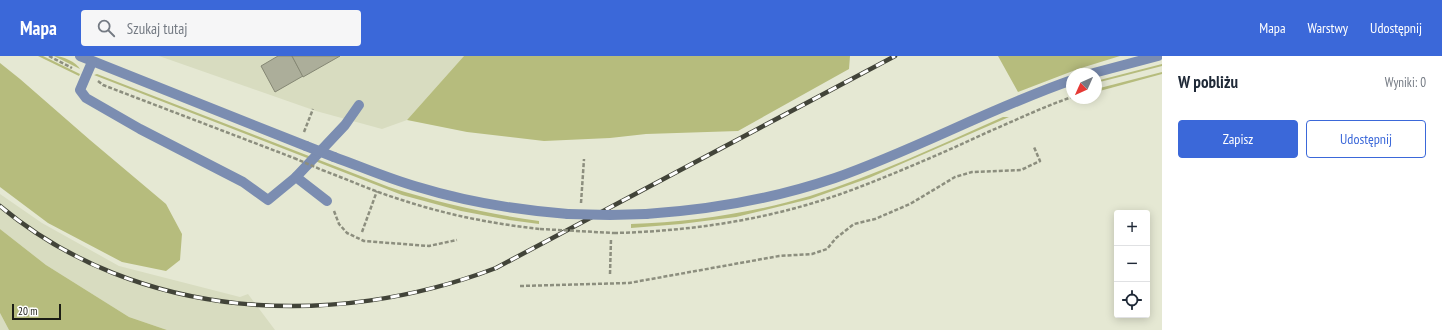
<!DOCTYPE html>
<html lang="pl">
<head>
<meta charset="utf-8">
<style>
  body { margin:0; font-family:"PT Sans Narrow",sans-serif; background:#f6f6f7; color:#1f2937 }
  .controls { position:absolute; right:12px; bottom:12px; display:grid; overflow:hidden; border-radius:4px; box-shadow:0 2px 10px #0003 }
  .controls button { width:36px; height:36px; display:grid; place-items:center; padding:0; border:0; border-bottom:1px solid #e0e1e3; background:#fff; color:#1f2937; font:20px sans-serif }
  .compass { position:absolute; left:1066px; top:12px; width:36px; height:36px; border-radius:50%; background:#fff; box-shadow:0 2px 10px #0003; rotate:225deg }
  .scale { position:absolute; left:12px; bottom:10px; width:49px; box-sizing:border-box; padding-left:4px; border:2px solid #1c1d15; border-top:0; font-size:11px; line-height:14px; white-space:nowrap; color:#1c1d15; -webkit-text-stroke:3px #fff; paint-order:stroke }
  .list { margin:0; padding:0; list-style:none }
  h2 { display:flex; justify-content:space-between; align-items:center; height:52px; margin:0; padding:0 16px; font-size:17px }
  h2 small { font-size:13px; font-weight:400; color:#747a83 }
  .actions { display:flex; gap:8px; padding:12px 16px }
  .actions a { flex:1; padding:9px 0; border:1px solid #3b68d9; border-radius:4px; text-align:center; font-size:14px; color:#3b68d9 }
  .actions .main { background:#3b68d9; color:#fff }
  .icon { flex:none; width:22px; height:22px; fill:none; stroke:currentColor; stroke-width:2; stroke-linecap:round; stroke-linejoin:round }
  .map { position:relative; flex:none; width:1162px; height:274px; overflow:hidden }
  header { display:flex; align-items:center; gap:24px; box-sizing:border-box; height:56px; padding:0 20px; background:#3b68d9; color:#fff }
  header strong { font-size:19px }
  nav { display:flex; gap:22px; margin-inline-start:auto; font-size:14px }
  .search { width:280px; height:36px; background:#f6f6f7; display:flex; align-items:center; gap:10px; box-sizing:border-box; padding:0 14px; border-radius:4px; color:#747a83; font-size:15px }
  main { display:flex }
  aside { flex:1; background:#fff }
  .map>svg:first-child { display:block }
  .built { fill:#d8dcc0 }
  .green { fill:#b6bc7d }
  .building { fill:#acae9a; stroke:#858774 }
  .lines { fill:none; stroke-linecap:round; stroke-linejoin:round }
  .path { stroke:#8c8e7e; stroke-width:2.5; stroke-dasharray:4 2; stroke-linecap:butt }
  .minor { stroke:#7b8db1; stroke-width:10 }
  .rail-casing { stroke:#424439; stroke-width:4.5 }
  .rail { stroke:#fff; stroke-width:3; stroke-dasharray:9; stroke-linecap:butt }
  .path-bridge { stroke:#8c8e7e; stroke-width:2.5; stroke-dasharray:4 2; stroke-linecap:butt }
  .minor-bridge { stroke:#7b8db1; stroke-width:10 }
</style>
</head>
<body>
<header>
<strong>Mapa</strong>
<div class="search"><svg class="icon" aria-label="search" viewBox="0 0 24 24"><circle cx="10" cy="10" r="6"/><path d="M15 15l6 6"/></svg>Szukaj tutaj</div>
<nav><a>Mapa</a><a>Warstwy</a><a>Udostępnij</a></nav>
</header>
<main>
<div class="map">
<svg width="1162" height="274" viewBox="0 0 1162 274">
  <rect width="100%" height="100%" fill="#e5e8d3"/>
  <g class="built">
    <polygon points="159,0 464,0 407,64 382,73 316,55"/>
    <polygon points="0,138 42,167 119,210 240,241 248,238 275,274 167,274 129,261 46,209 0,173"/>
    <polygon points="0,257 9,274 0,274"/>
  </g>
  <g class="green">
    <polygon points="38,0 43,0 80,18 79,20"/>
    <path d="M54,0C63,0 76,6 80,13Z"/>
    <polygon points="464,0 850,0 849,13 738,75 646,78 610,82 544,85 467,76 407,64"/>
    <polygon points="998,0 1120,0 1078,13 1018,36"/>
    <polygon points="0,7 20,23 90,84 166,148 182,178 180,204 166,215 122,206 48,167 0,131"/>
    <polygon points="1162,8 1162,10 1096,27 1096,25"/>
    <polygon points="1162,16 1162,18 1096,36 1096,33"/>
    <path d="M97,18L389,131C439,147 488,158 539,165V168L509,164L461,155L402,139L94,19Z"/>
    <path d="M1003,61H1009L869,122L810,143L736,161L681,168L631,172V168C691,166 752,157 810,140C876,119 940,89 1003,61Z"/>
    <polygon points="0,173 46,209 129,261 167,274 9,274 0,257"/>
  </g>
  <g class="building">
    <polygon points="278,0 292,0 303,20 275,36 261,10"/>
    <polygon points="292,0 340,0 303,21"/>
  </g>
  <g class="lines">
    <g class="path">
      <polyline points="49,0 72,12"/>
      <polyline points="98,25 103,29 294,102"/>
      <polyline points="304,76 313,53"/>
      <path d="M322,114C349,124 375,136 402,144C447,159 494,168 540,173"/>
      <polyline points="581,147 584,103"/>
      <polyline points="334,155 339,168 347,177 364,185 429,190 457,184"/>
      <polyline points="362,176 377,135"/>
      <path d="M614,177C697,175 779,162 857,132C901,115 945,96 988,76C1016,64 1043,51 1072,41"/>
      <polyline points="610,218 611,183"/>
      <polyline points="520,230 629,227 779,200 812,198 827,193 836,182 854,168 875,163 910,148 955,121 972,116 1021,114 1040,105 1034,91"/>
    </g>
    <g class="minor">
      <polyline points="80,0 306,90"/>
      <polyline points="92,6 80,34 86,42 140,73 243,126 268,144 296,121 327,145"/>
      <polyline points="1090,18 1158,0"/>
      <path d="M334,101C362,111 389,123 418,131C467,146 517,154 568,158"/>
      <polyline points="296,121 345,69 359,49"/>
      <path d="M646,158C710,154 773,143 835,122C915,94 991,52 1072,24"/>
    </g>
    <g class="rail-casing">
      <path id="rail" d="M0,150C138,265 333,274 496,212L895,0"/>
    </g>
    <use href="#rail" class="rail"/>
    <g class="path-bridge">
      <polyline points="294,102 322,114"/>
      <polyline points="540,173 614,177"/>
    </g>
    <g class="minor-bridge">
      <polyline points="306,90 334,101"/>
      <polyline points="568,158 610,159 646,158"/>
    </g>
  </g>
</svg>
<div class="controls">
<button>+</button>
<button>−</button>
<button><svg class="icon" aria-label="locate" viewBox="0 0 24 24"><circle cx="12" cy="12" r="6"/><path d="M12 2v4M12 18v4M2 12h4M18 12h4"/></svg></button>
</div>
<svg class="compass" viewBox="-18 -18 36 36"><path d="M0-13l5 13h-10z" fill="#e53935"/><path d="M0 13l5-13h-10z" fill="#747a83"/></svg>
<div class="scale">20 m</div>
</div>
<aside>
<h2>W pobliżu<small>Wyniki: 0</small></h2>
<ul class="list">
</ul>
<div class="actions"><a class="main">Zapisz</a><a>Udostępnij</a></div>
</aside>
</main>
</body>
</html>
